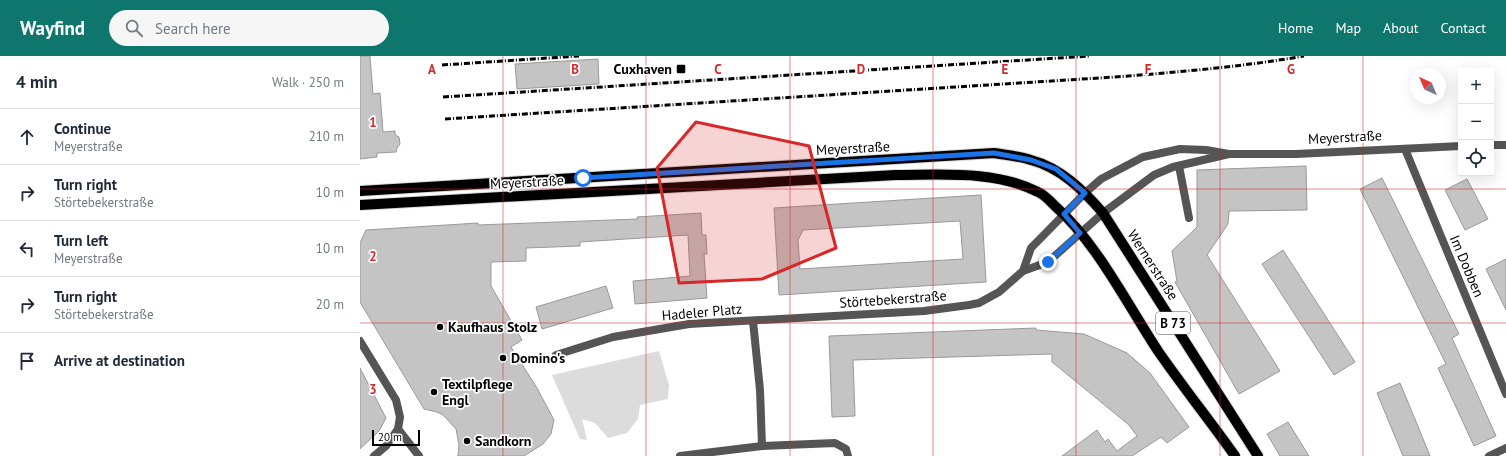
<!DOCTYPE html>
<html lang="en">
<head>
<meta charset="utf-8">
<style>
  body { margin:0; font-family:"PT Sans",sans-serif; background:#f6f6f7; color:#1f2937 }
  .controls { position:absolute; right:12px; top:12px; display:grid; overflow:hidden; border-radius:0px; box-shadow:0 4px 16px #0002 }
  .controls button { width:36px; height:36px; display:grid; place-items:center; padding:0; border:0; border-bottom:1px solid #e0e1e3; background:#fff; color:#1f2937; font:20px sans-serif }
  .compass { position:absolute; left:1050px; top:12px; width:36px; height:36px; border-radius:50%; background:#fff; box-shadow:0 4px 16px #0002; rotate:316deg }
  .scale { position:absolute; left:12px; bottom:10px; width:48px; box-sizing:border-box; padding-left:4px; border:2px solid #000; border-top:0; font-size:11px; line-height:14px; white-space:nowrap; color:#000; -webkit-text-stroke:3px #fff; paint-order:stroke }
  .stop { position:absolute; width:12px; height:12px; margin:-9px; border:3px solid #1a73e8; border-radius:50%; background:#fff }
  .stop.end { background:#1a73e8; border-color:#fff; box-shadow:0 1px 4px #0008 }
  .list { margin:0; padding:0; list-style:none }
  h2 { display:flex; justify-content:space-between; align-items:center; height:52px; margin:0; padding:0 16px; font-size:17px }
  h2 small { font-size:13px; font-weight:400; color:#747a83 }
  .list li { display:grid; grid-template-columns:26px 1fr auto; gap:12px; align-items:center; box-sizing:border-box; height:56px; padding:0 16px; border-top:1px solid #e0e1e3 }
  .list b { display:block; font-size:15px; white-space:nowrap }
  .list p { margin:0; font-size:13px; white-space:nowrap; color:#747a83 }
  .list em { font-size:13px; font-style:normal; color:#747a83 }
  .icon { flex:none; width:22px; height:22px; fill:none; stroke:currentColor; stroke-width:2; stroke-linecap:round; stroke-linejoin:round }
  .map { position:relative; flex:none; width:1146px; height:400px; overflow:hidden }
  header { display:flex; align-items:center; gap:24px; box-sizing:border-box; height:56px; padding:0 20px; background:#0f766e; color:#fff }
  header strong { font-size:19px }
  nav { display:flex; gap:22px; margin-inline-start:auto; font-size:14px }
  .search { width:280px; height:36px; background:#f6f6f7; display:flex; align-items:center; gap:10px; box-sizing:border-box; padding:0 14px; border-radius:22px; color:#747a83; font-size:15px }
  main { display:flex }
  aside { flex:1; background:#fff }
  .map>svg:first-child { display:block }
  .green { fill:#dcdcdc }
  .building { fill:#c4c4c4; stroke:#999; fill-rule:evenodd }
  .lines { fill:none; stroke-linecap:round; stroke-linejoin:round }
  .primary-casing { stroke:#dbdbdb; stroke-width:12 }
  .lane { stroke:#555; stroke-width:8 }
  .street { stroke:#555; stroke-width:8 }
  .primary { stroke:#000; stroke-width:10 }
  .rail { stroke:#000; stroke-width:3; stroke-dasharray:6 2 1 2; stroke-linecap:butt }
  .route { stroke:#1a73e8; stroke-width:5 }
  .marked { fill:#d62828; fill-opacity:0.2; stroke:#d62828; stroke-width:3; stroke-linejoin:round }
  .grid { fill:none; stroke:#d62828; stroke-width:1; stroke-opacity:0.55 }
  .poi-dot { fill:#000; stroke:#fff; stroke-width:1.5 }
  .labels { text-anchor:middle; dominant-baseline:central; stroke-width:3.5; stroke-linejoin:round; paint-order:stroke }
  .shield { fill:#fff; stroke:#4c4c4c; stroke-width:1 }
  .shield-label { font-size:13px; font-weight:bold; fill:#000 }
  .poi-label { font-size:14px; font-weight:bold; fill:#000; stroke:#fff; text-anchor:start }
  .street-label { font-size:14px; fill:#000; stroke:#fff }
  .grid-label { font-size:13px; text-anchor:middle; font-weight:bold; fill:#d62828; stroke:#fff; stroke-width:3.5; stroke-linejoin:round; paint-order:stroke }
</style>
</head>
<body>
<header>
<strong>Wayfind</strong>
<div class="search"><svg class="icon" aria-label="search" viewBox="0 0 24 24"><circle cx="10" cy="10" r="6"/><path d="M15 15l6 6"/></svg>Search here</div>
<nav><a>Home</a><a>Map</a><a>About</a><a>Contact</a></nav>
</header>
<main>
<aside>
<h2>4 min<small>Walk · 250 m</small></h2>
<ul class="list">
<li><svg class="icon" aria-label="ahead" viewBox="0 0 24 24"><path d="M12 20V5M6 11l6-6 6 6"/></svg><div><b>Continue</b><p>Meyerstraße</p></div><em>210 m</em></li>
<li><svg class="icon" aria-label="right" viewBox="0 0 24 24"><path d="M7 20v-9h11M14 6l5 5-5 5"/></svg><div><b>Turn right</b><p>Störtebekerstraße</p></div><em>10 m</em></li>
<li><svg class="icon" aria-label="left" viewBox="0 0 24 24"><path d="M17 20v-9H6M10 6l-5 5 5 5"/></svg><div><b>Turn left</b><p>Meyerstraße</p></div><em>10 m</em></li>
<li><svg class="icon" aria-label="right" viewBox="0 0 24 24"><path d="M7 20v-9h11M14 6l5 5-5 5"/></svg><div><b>Turn right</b><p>Störtebekerstraße</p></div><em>20 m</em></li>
<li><svg class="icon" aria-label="arrive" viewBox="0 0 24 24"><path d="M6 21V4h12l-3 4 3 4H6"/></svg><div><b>Arrive at destination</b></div></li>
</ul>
</aside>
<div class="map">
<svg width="1146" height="400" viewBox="0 0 1146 400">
  <rect width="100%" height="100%" fill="#fff"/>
  <polygon class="green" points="299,295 309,329 308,343 280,349 278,363 267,377 248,382 235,367 222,363 227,384 220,383 192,319"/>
  <g class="building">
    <polygon points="0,0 10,0 13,38 20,37 23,76 35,75 35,79 39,81 40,88 37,92 36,96 17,97 17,101 0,103"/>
    <polygon points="238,3 239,28 157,33 155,8"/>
    <polygon points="946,110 947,154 869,155 868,168 847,199 920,315 879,338 815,226 817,225 812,195 837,171 837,114"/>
    <polygon points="1022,122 1099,278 1092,282 1136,380 1114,390 1078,312 1086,308 1000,133"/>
    <polygon points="1107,123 1128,163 1105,174 1085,134"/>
    <path d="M621,139L626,226L419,239L414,152ZM600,165L603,203L440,213L438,184L443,174Z"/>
    <polygon points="341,157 342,179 346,179 347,198 344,198 347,242 275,248 273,225 330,220 328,179 220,186 220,190 166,192 166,205 131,206 131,230 162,284 151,291 177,332 194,364 191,378 183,388 164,400 98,400 99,389 96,373 83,359 77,356 64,353 0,246 0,187 6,174 118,167 118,169 278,163 277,161"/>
    <polygon points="923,194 995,306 974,319 902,208"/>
    <polygon points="1146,203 1146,254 1126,213"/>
    <polygon points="246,230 253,252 182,273 176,251"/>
    <polygon points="676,272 676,274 724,278 767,297 790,317 829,371 807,387 801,381 772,400 702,400 737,374 745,386 748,383 757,395 777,380 769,369 692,306 692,298 493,304 495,360 472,361 469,280"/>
    <polygon points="0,312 26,362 19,375 0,393"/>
    <polygon points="1040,327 1057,368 1070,400 1043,400 1017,337"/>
    <polygon points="928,366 949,400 920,400 907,378"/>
  </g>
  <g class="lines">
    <g class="primary-casing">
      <g id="primary">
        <path d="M0,135L634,97C646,99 659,100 671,104C701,112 723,134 743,157L898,400"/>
        <path d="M0,149L536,119C582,119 635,114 678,136C685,139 690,145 695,150C737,187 767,248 798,295C823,331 850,365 875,400"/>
      </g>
    </g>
    <polyline class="lane" points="819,110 829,162"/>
    <g class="street">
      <polyline points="1131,89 1146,89"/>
      <polyline points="1045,93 1146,338"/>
      <polyline points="663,215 671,192 725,137 741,123 783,101 820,93 846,94 869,98 936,98 1101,90"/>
      <polyline points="393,265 400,334 402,390"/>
      <polyline points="0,285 36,344 40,361 38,373 59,400"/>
      <polyline points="196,299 253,281 329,268 564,255 609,249 619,247 639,236 663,215 688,206 743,157 794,119 813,111 869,98"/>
      <polyline points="14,400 26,390 38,373"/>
      <polyline points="320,400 402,390 475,387 486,393 488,400"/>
      <polyline points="1129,400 1146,392"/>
    </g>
    <use href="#primary" class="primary"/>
    <g class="rail">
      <polyline points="82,9 219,0"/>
      <polyline points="83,41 730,0"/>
      <path d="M85,63L755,21C818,16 881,11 944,0"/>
    </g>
  </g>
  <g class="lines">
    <polyline class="route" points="223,122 634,97 671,104 696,113 725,137 704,158 720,177 688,206"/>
  </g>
  <path class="marked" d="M336,66L449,90L476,192L402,223L319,227L297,112Z"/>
  <path class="grid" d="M143,0V400M286,0V400M430,0V400M573,0V400M716,0V400M860,0V400M1003,0V400M0,133H1146M0,267H1146"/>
  <g class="poi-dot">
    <rect x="316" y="8" width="10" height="10" rx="2"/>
    <circle cx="80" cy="271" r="4"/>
    <circle cx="143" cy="302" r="4"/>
    <circle cx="74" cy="336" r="4"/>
    <circle cx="107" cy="385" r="4"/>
  </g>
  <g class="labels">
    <rect class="shield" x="796" y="256" width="34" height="22" rx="3"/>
    <g class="shield-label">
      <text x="813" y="267">B 73</text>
    </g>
    <g class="poi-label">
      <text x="312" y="13" text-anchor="end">Cuxhaven</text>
      <text x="88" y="271">Kaufhaus Stolz</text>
      <text x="151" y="302">Domino's</text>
      <text x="82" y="328">Textilpflege<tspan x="82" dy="16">Engl</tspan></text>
      <text x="115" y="385">Sandkorn</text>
    </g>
    <g class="street-label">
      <text transform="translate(985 81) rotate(-3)">Meyerstraße</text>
      <text transform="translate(493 92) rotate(-3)">Meyerstraße</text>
      <text transform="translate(167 126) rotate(-3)">Meyerstraße</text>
      <text transform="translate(793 209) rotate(57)">Wernerstraße</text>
      <text transform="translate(1107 210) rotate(67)">Im Dobben</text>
      <text transform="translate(533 243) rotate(-4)">Störtebekerstraße</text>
      <text transform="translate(342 256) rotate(-5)">Hadeler Platz</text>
    </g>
  </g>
  <g class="grid-label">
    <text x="72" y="18">A</text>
    <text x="215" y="18">B</text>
    <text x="358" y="18">C</text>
    <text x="501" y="18">D</text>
    <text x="645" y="18">E</text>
    <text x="788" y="18">F</text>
    <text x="931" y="18">G</text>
    <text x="13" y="71">1</text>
    <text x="13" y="205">2</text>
    <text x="13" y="338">3</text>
  </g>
</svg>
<div class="controls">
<button>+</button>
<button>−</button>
<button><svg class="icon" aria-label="locate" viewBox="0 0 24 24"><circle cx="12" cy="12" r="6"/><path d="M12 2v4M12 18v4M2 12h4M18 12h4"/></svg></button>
</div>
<svg class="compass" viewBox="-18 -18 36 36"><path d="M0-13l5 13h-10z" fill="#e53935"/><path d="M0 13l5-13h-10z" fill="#747a83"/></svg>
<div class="scale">20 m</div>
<div class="stop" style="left:223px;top:122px"></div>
<div class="stop end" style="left:688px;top:206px"></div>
</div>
</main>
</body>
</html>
